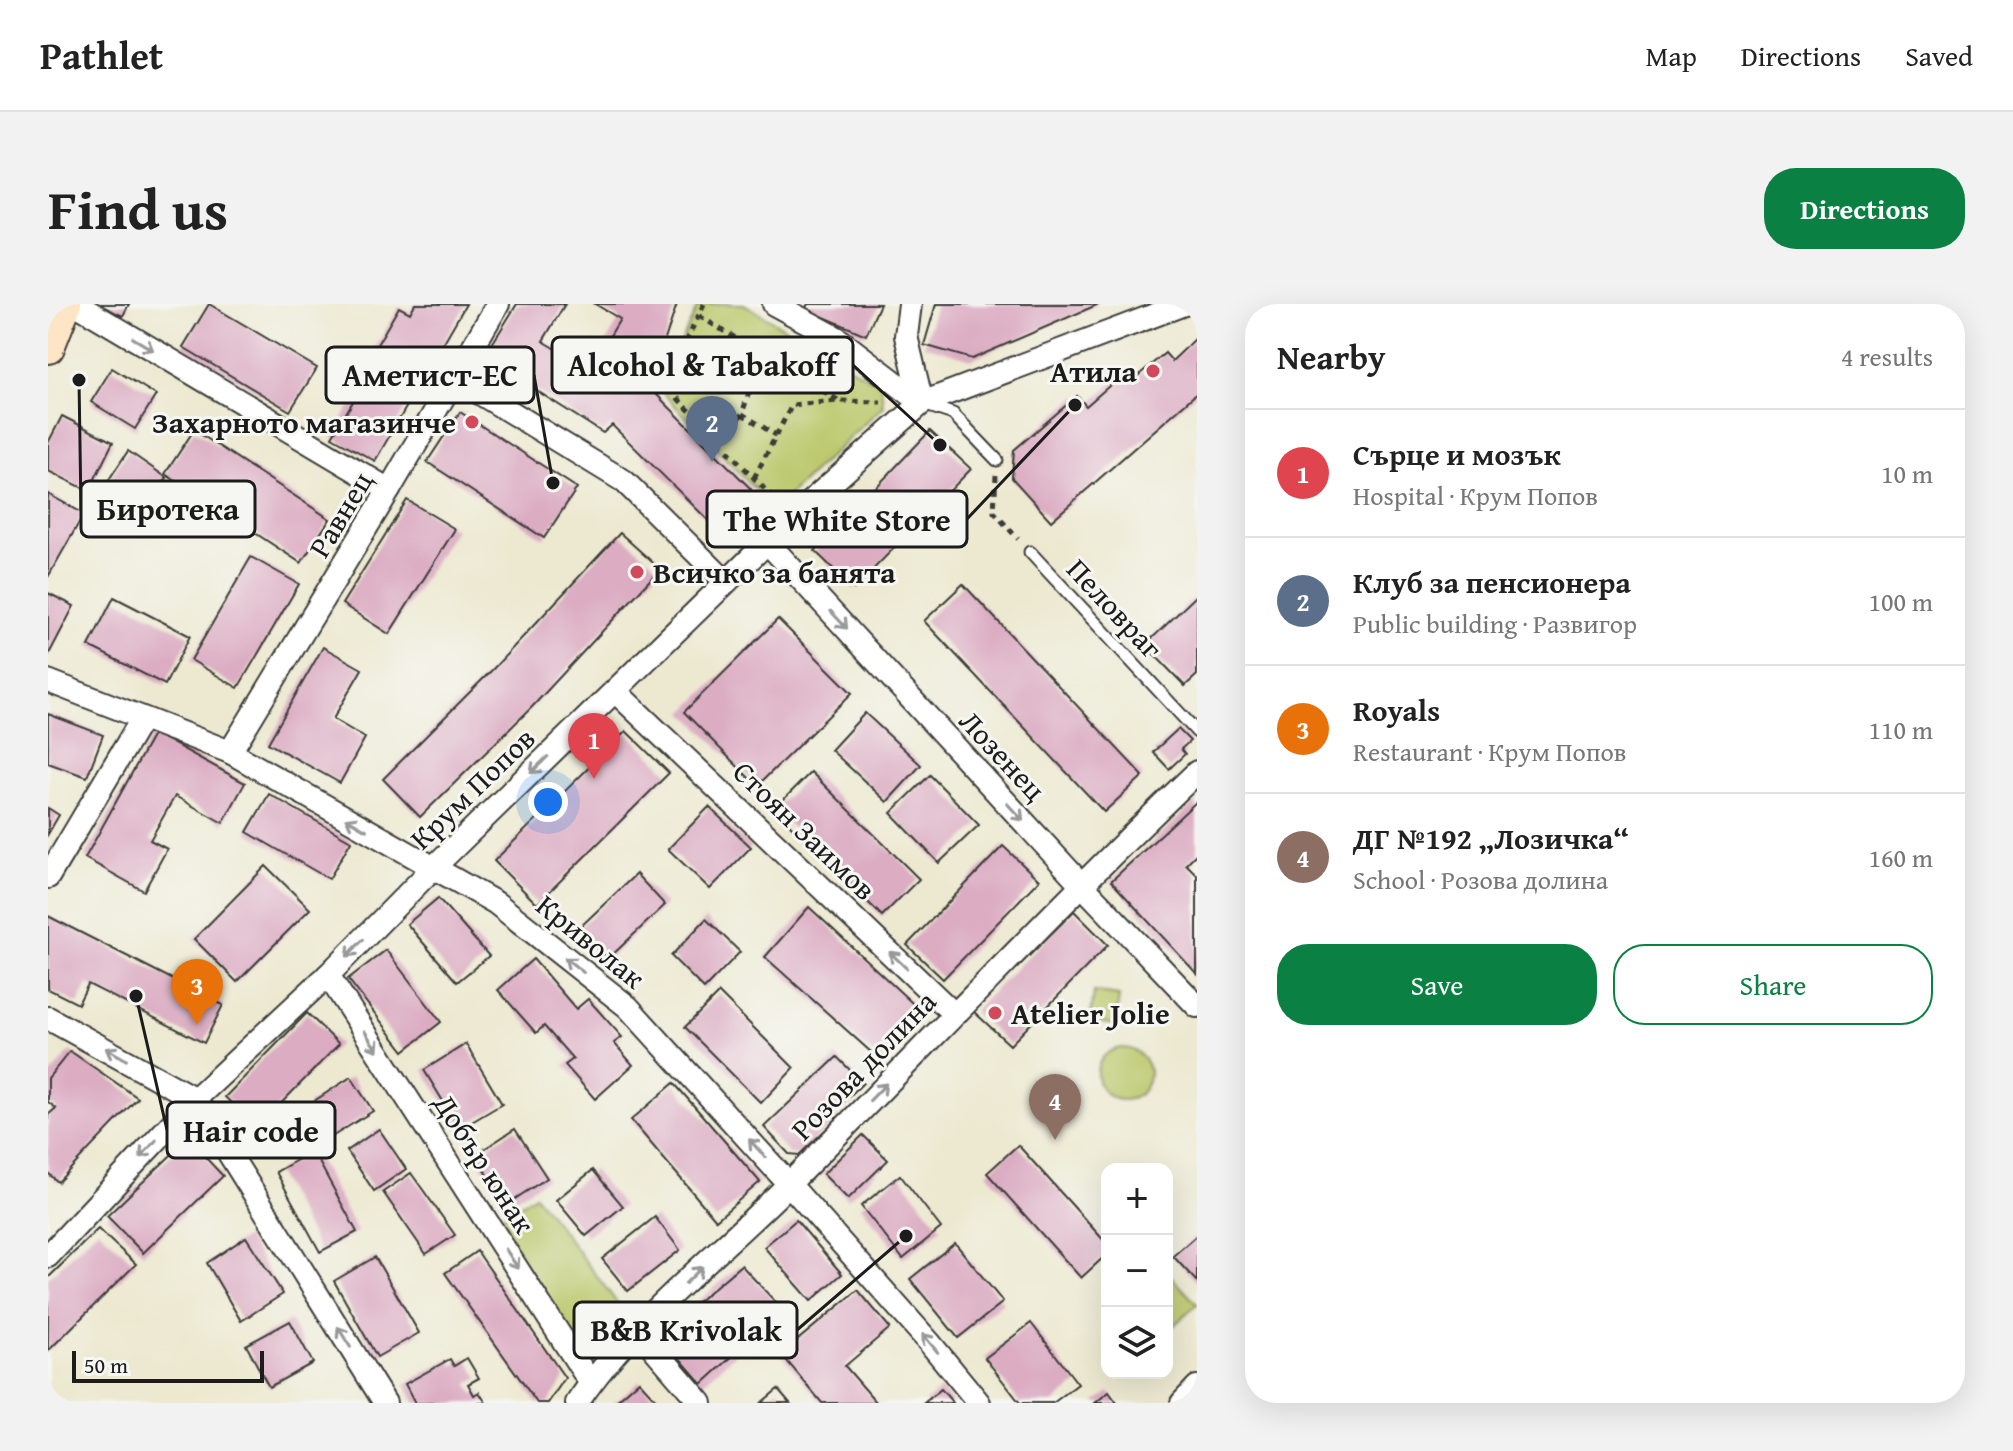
<!DOCTYPE html>
<html lang="en">
<head>
<meta charset="utf-8">
<style>
  body { margin:0; font-family:"Gentium Book Plus",serif; background:#f2f2f2; color:#222 }
  .controls { position:absolute; right:24px; bottom:24px; display:grid; overflow:hidden; border-radius:16px; box-shadow:0 8px 32px #0002 }
  .controls button { width:72px; height:72px; display:grid; place-items:center; padding:0; border:0; border-bottom:2px solid #e0e0e0; background:#fff; color:#222; font:40px sans-serif }
  .scale { position:absolute; left:24px; bottom:20px; width:192px; box-sizing:border-box; padding-left:8px; border:4px solid #1c1c1c; border-top:0; font-size:22px; line-height:28px; white-space:nowrap; color:#1c1c1c; -webkit-text-stroke:6px #f6f6f2; paint-order:stroke }
  .you { position:absolute; left:500px; top:498px; width:28px; height:28px; margin:-20px; border:6px solid #fff; border-radius:50%; background:#1a73e8; box-shadow:0 0 0 12px #1a73e833 }
  .badge { display:grid; place-items:center; width:52px; height:52px; border-radius:50%; background:#0b8043; color:#fff; font-size:26px; font-weight:700 }
  .pin { position:absolute; translate:-50% -66px; filter:drop-shadow(0 2px 4px #0008) }
  .pin::after { content:''; position:absolute; top:42px; width:28px; height:24px; background:inherit; clip-path:polygon(0 0,100% 0,50% 100%) }
  .list { margin:0; padding:0; list-style:none }
  h2 { display:flex; justify-content:space-between; align-items:center; height:104px; margin:0; padding:0 32px; font-size:34px }
  h2 small { font-size:26px; font-weight:400; color:#767676 }
  .list li { display:grid; grid-template-columns:52px 1fr auto; gap:24px; align-items:center; box-sizing:border-box; height:128px; padding:0 32px; border-top:2px solid #e0e0e0 }
  .list b { display:block; font-size:30px; white-space:nowrap }
  .list p { margin:0; font-size:26px; white-space:nowrap; color:#767676 }
  .list em { font-size:26px; font-style:normal; color:#767676 }
  .actions { display:flex; gap:16px; padding:24px 32px }
  .actions a { flex:1; padding:18px 0; border:2px solid #0b8043; border-radius:32px; text-align:center; font-size:28px; color:#0b8043 }
  .actions .main { background:#0b8043; color:#fff }
  .icon { flex:none; width:44px; height:44px; fill:none; stroke:currentColor; stroke-width:2; stroke-linecap:round; stroke-linejoin:round }
  .map { position:relative; flex:none; width:1149px; height:1099px; overflow:hidden; border-radius:32px }
  header { display:flex; align-items:center; gap:48px; box-sizing:border-box; height:112px; padding:0 40px; background:#fff; border-bottom:2px solid #e0e0e0 }
  header strong { font-size:38px }
  nav { display:flex; gap:44px; margin-inline-start:auto; font-size:28px }
  .intro { display:flex; align-items:center; justify-content:space-between; box-sizing:border-box; height:192px; padding:0 48px }
  h1 { margin:0; font-size:56px }
  .button { padding:20px 36px; border-radius:32px; background:#0b8043; color:#fff; font-size:28px; font-weight:700 }
  main { display:flex; gap:48px; padding:0 48px }
  aside { flex:1; background:#fff; border-radius:32px; box-shadow:0 8px 32px #0002 }
  .map>svg:first-child { display:block }
  .green { fill:#bac769; stroke:#6b7242; stroke-width:2 }
  .building { fill:#dbacc2 }
  .lines { fill:none; stroke-linecap:round; stroke-linejoin:round }
  .lane-casing { stroke:#3b3b37; stroke-width:15 }
  .street-casing { stroke:#3b3b37; stroke-width:26 }
  .secondary-casing { stroke:#3b3b37; stroke-width:36 }
  .path { stroke:#3b3b37; stroke-width:5; stroke-dasharray:6 6; stroke-linecap:butt }
  .lane { stroke:#fff; stroke-width:11 }
  .street { stroke:#fff; stroke-width:22 }
  .secondary { stroke:#fee5c5; stroke-width:32 }
  .oneway { stroke:#999 }
  .poi-dot { fill:#d1495b; stroke:#f6f6f2; stroke-width:3 }
  .labels { text-anchor:middle; dominant-baseline:central; stroke-width:6; stroke-linejoin:round; paint-order:stroke }
  .poi-label { font-size:30px; font-weight:bold; fill:#1c1c1c; stroke:#f6f6f2; text-anchor:end }
  .street-label { font-size:30px; fill:#1c1c1c; stroke:#f6f6f2 }
  .leader { fill:none; stroke:#1c1c1c; stroke-width:3 }
  .callout-dot { fill:#1c1c1c; stroke:#f6f6f2; stroke-width:3 }
  .callout { fill:#f6f6f2; stroke:#1c1c1c; stroke-width:3 }
  .callout-label { font-size:32px; text-anchor:middle; font-weight:bold; fill:#1c1c1c }
</style>
</head>
<body>
<header>
<strong>Pathlet</strong>
<nav><a>Map</a><a>Directions</a><a>Saved</a></nav>
</header>
<div class="intro"><h1>Find us</h1><a class="button">Directions</a></div>
<main>
<div class="map">
<svg width="1149" height="1099" viewBox="0 0 1149 1099">
  <rect width="100%" height="100%" fill="#f6f6f2"/>
  <filter id="ink" filterUnits="userSpaceOnUse"><feTurbulence type="fractalNoise" baseFrequency=".0125" numOctaves="2"/><feDisplacementMap in="SourceGraphic" scale="16" xChannelSelector="R" yChannelSelector="G"/><feConvolveMatrix kernelMatrix="1 2 1 2 8 2 1 2 1" color-interpolation-filters="sRGB"/></filter>
  <filter id="wash" filterUnits="userSpaceOnUse"><feTurbulence type="fractalNoise" baseFrequency=".006" numOctaves="4" result="noise"/><feDisplacementMap in="SourceGraphic" scale="32" xChannelSelector="R" yChannelSelector="G"/><feGaussianBlur stdDeviation="1.8" result="paint"/><feColorMatrix in="noise" values="0 0 0 0 0 0 0 0 0 0 0 0 0 0 0 0 0 1.4 0 .05"/><feComposite in="paint" operator="in"/></filter>
  <g filter="url(#wash)">
    <rect width="100%" height="100%" fill="#ede9d1"/>
    <g class="green">
      <polygon points="651,0 696,0 833,81 835,102 726,205 611,85"/>
      <polygon points="1046,688 1071,692 1068,721 1042,717"/>
      <circle cx="1075" cy="770" r="26"/>
      <polygon points="487,891 589,1025 542,1078 441,920"/>
      <polygon points="1119,968 1149,1000 1124,1023 1119,1017"/>
    </g>
    <g id="blocks">
      <g class="building">
        <polygon points="49,0 81,0 75,12"/>
        <polygon points="161,0 269,64 242,107 135,43"/>
        <polygon points="367,0 418,0 327,157 284,133 317,77 310,73 351,3 362,9"/>
        <polygon points="469,0 517,0 495,37 542,65 572,15 547,0 629,0 601,83 703,185 666,222 564,121 555,129 436,53"/>
        <polygon points="760,0 832,0 818,31 757,5"/>
        <polygon points="888,0 1051,0 924,55 876,41"/>
        <polygon points="1149,33 1149,89 1003,217 964,174 966,146 1029,92 1038,102 1077,68 1085,76 1117,49 1124,57"/>
        <polygon points="64,64 108,91 87,125 43,98"/>
        <polygon points="412,108 529,184 496,234 379,158"/>
        <polygon points="14,112 65,138 41,187 0,167 0,139"/>
        <polygon points="146,126 282,215 253,259 117,170"/>
        <polygon points="882,127 923,165 806,285 767,247"/>
        <polygon points="80,147 119,174 97,206 58,180"/>
        <polygon points="0,190 36,210 0,273"/>
        <polygon points="359,196 407,225 341,330 294,300"/>
        <polygon points="572,229 612,265 484,403 372,513 335,475 444,366"/>
        <polygon points="203,253 251,280 190,384 143,356"/>
        <polygon points="915,280 1095,472 1056,508 876,317"/>
        <polygon points="0,289 26,302 0,352"/>
        <polygon points="1149,291 1149,371 1137,382 1097,341"/>
        <polygon points="66,293 142,332 117,381 41,342"/>
        <polygon points="730,315 804,389 709,482 636,408"/>
        <polygon points="275,343 314,365 285,415 317,434 292,479 220,439"/>
        <polygon points="817,409 873,461 839,498 783,446"/>
        <polygon points="0,410 55,431 39,473 0,459"/>
        <polygon points="1130,425 1142,437 1133,445 1137,450 1121,465 1105,448"/>
        <polygon points="578,427 621,469 489,600 446,557"/>
        <polygon points="106,429 197,479 175,519 127,492 102,536 119,545 96,587 37,554"/>
        <polygon points="763,468 871,575 834,612 726,505"/>
        <polygon points="882,471 931,521 891,559 843,509"/>
        <polygon points="221,490 303,537 281,575 199,528"/>
        <polygon points="1149,497 1149,549 1138,560 1149,571 1149,670 1063,577"/>
        <polygon points="661,503 703,543 662,585 620,545"/>
        <polygon points="0,504 11,511 0,530"/>
        <polygon points="955,542 991,576 895,675 859,641"/>
        <polygon points="218,562 262,605 189,678 146,635"/>
        <polygon points="588,570 617,601 560,655 530,625"/>
        <polygon points="390,594 441,652 409,678 359,620"/>
        <polygon points="761,603 876,710 833,757 717,653"/>
        <polygon points="1026,607 1060,641 962,741 925,707"/>
        <polygon points="0,612 175,701 156,739 40,680 30,700 0,685"/>
        <polygon points="658,615 692,648 656,685 623,652"/>
        <polygon points="338,646 393,718 356,747 300,675"/>
        <polygon points="485,655 528,705 540,695 574,733 566,739 585,761 547,795 517,761 525,755 496,722 488,729 450,686"/>
        <polygon points="671,689 746,764 713,799 637,723"/>
        <polygon points="259,709 291,740 209,824 177,793"/>
        <polygon points="418,740 454,800 412,825 376,766"/>
        <polygon points="22,747 90,794 10,878 0,869 0,811 8,804 0,798 0,774"/>
        <polygon points="789,753 815,779 784,809 789,815 751,851 741,850 716,823"/>
        <polygon points="303,773 325,807 282,834 260,801"/>
        <polygon points="626,779 712,878 668,916 583,816"/>
        <polygon points="331,825 358,865 326,887 299,847"/>
        <polygon points="467,825 499,874 459,900 427,851"/>
        <polygon points="815,831 840,856 800,895 775,870"/>
        <polygon points="140,835 175,872 95,949 59,912"/>
        <polygon points="970,841 1059,940 1059,950 1033,974 939,869"/>
        <polygon points="265,847 309,928 272,948 228,868"/>
        <polygon points="545,866 575,902 538,932 508,896"/>
        <polygon points="363,869 407,931 378,950 335,888"/>
        <polygon points="852,871 893,924 855,955 813,902"/>
        <polygon points="607,913 632,946 580,987 554,955"/>
        <polygon points="748,916 794,970 763,997 716,943"/>
        <polygon points="50,925 88,960 0,1047 0,974"/>
        <polygon points="1149,931 1149,978 1125,952"/>
        <polygon points="198,933 235,990 193,1017 159,959"/>
        <polygon points="907,939 955,998 910,1034 862,975"/>
        <polygon points="429,947 517,1074 500,1099 489,1099 397,969"/>
        <polygon points="327,953 371,1029 329,1053 286,977"/>
        <polygon points="693,961 735,1006 654,1080 611,1030"/>
        <polygon points="810,986 842,1024 797,1062 829,1099 774,1099 733,1050"/>
        <polygon points="242,1017 265,1059 221,1083 198,1041"/>
        <polygon points="983,1019 1030,1080 1005,1099 972,1099 937,1054"/>
        <polygon points="419,1054 431,1074 420,1080 426,1091 431,1088 438,1099 367,1099 357,1080 402,1055 406,1062"/>
        <polygon points="591,1077 611,1099 566,1099"/>
        <polygon points="730,1085 742,1099 713,1099"/>
        <polygon points="893,1085 905,1099 876,1099"/>
        <polygon points="1061,1088 1069,1099 1047,1099"/>
      </g>
    </g>
  </g>
  <g filter="url(#ink)">
    <use href="#blocks" fill-opacity="0" stroke="#3b3b37" stroke-width="2"/>
    <g class="lines">
      <g class="lane-casing">
        <g id="lane">
          <polyline points="878,101 905,110 949,156"/>
          <polyline points="982,248 1149,428"/>
        </g>
      </g>
      <g class="street-casing">
        <g id="street">
          <polyline points="28,0 341,186"/>
          <polyline points="726,0 789,34 874,99"/>
          <polyline points="862,0 858,32 874,99"/>
          <polyline points="407,74 576,177 678,278"/>
          <polyline points="719,238 1033,580 1149,702"/>
          <polyline points="0,377 182,448 448,599 580,703 741,880 881,1038 931,1099"/>
          <polyline points="567,387 906,710"/>
          <polyline points="182,448 341,186 450,0"/>
          <polyline points="0,573 94,415"/>
          <polyline points="280,671 542,1078"/>
          <polyline points="0,714 147,795 337,1099"/>
          <polyline points="0,952 147,795 280,671 385,564 744,214 874,99 1136,0"/>
          <polyline points="589,1025 653,1099"/>
          <path d="M529,1099C586,1014 672,950 744,877C879,741 1010,601 1149,468"/>
          <polyline points="1134,1099 1149,1083"/>
        </g>
      </g>
      <g class="secondary-casing">
        <polyline id="secondary" points="0,43 17,0"/>
      </g>
      <g class="path">
        <polyline points="656,0 617,81 728,197"/>
        <polyline points="651,12 790,96"/>
        <polyline points="638,38 703,82 694,110 671,137"/>
        <polyline points="694,110 728,131"/>
        <polyline points="948,171 946,208 970,235"/>
        <polyline points="706,174 744,101 791,97 833,98"/>
      </g>
      <use href="#lane" class="lane"/>
      <use href="#street" class="street"/>
      <use href="#secondary" class="secondary"/>
    </g>
    <defs><path id="oneway-shaft" d="M-6 0H5M1.5-3L5.5 0L1.5 3" fill="none" stroke-width="1.6" stroke-linecap="round" stroke-linejoin="round" transform="scale(2)"/></defs>
    <g class="oneway">
      <use href="#oneway-shaft" transform="translate(95 40) rotate(31)"/>
      <use href="#oneway-shaft" transform="translate(791 316) rotate(47)"/>
      <use href="#oneway-shaft" transform="translate(491 461) rotate(136)"/>
      <use href="#oneway-shaft" transform="translate(967 508) rotate(47)"/>
      <use href="#oneway-shaft" transform="translate(308 520) rotate(-150)"/>
      <use href="#oneway-shaft" transform="translate(307 644) rotate(134)"/>
      <use href="#oneway-shaft" transform="translate(850 656) rotate(-136)"/>
      <use href="#oneway-shaft" transform="translate(526 661) rotate(-142)"/>
      <use href="#oneway-shaft" transform="translate(323 737) rotate(57)"/>
      <use href="#oneway-shaft" transform="translate(68 750) rotate(-150)"/>
      <use href="#oneway-shaft" transform="translate(830 788) rotate(-46)"/>
      <use href="#oneway-shaft" transform="translate(709 844) rotate(-132)"/>
      <use href="#oneway-shaft" transform="translate(100 845) rotate(133)"/>
      <use href="#oneway-shaft" transform="translate(464 955) rotate(57)"/>
      <use href="#oneway-shaft" transform="translate(646 971) rotate(-44)"/>
      <use href="#oneway-shaft" transform="translate(296 1033) rotate(-122)"/>
      <use href="#oneway-shaft" transform="translate(882 1039) rotate(-130)"/>
    </g>
  </g>
  <g class="poi-dot">
    <circle cx="1105" cy="67" r="8"/>
    <circle cx="424" cy="118" r="8"/>
    <circle cx="589" cy="268" r="8"/>
    <circle cx="947" cy="709" r="8"/>
  </g>
  <g class="labels">
    <g class="poi-label">
      <text x="1089" y="67">Атила</text>
      <text x="408" y="118">Захарното магазинче</text>
      <text x="605" y="268" text-anchor="start">Всичко за банята</text>
      <text x="963" y="709" text-anchor="start">Atelier Jolie</text>
    </g>
    <g class="street-label">
      <text transform="translate(292 210) rotate(-59)">Равнец</text>
      <text transform="translate(1067 304) rotate(47)">Пеловраг</text>
      <text transform="translate(955 451) rotate(47)">Лозенец</text>
      <text transform="translate(424 484) rotate(-44)">Крум Попов</text>
      <text transform="translate(757 526) rotate(44)">Стоян Заимов</text>
      <text transform="translate(543 637) rotate(39)">Криволак</text>
      <text transform="translate(815 761) rotate(-46)">Розова долина</text>
      <text transform="translate(437 859) rotate(57)">Добър юнак</text>
    </g>
  </g>
  <path class="leader" d="M892 141L805 61M505 179L486 71M31 76L33 205M1027 101L919 215M88 692L119 826M858 932L749 1026"/>
  <g class="callout-dot">
    <circle cx="892" cy="141" r="8"/>
    <circle cx="505" cy="179" r="8"/>
    <circle cx="31" cy="76" r="8"/>
    <circle cx="1027" cy="101" r="8"/>
    <circle cx="88" cy="692" r="8"/>
    <circle cx="858" cy="932" r="8"/>
  </g>
  <g class="callout">
    <rect x="504" y="33" width="301" height="56" rx="8"/>
    <rect x="278" y="43" width="208" height="56" rx="8"/>
    <rect x="33" y="177" width="174" height="56" rx="8"/>
    <rect x="659" y="187" width="260" height="56" rx="8"/>
    <rect x="119" y="798" width="168" height="56" rx="8"/>
    <rect x="526" y="998" width="223" height="56" rx="8"/>
  </g>
  <g class="callout-label">
    <text x="654" y="72">Alcohol &amp; Tabakoff</text>
    <text x="382" y="82">Аметист-ЕС</text>
    <text x="120" y="216">Биротека</text>
    <text x="789" y="227">The White Store</text>
    <text x="203" y="838">Hair code</text>
    <text x="638" y="1037">B&amp;B Krivolak</text>
  </g>
</svg>
<div class="controls">
<button>+</button>
<button>−</button>
<button><svg class="icon" aria-label="layers" viewBox="0 0 24 24"><path d="M12 4l9 5-9 5-9-5zM3 14l9 5 9-5"/></svg></button>
</div>
<div class="scale">50 m</div>
<div class="you"></div>
<div class="pin badge" style="left:546px;top:475px;background:#e0444e">1</div>
<div class="pin badge" style="left:664px;top:158px;background:#5c6f8a">2</div>
<div class="pin badge" style="left:149px;top:721px;background:#e8710a">3</div>
<div class="pin badge" style="left:1007px;top:836px;background:#8d6e63">4</div>
</div>
<aside>
<h2>Nearby<small>4 results</small></h2>
<ul class="list">
<li><span class="badge" style="background:#e0444e">1</span><div><b>Сърце и мозък</b><p>Hospital · Крум Попов</p></div><em>10 m</em></li>
<li><span class="badge" style="background:#5c6f8a">2</span><div><b>Клуб за пенсионера</b><p>Public building · Развигор</p></div><em>100 m</em></li>
<li><span class="badge" style="background:#e8710a">3</span><div><b>Royals</b><p>Restaurant · Крум Попов</p></div><em>110 m</em></li>
<li><span class="badge" style="background:#8d6e63">4</span><div><b>ДГ №192 „Лозичка“</b><p>School · Розова долина</p></div><em>160 m</em></li>
</ul>
<div class="actions"><a class="main">Save</a><a>Share</a></div>
</aside>
</main>
</body>
</html>
